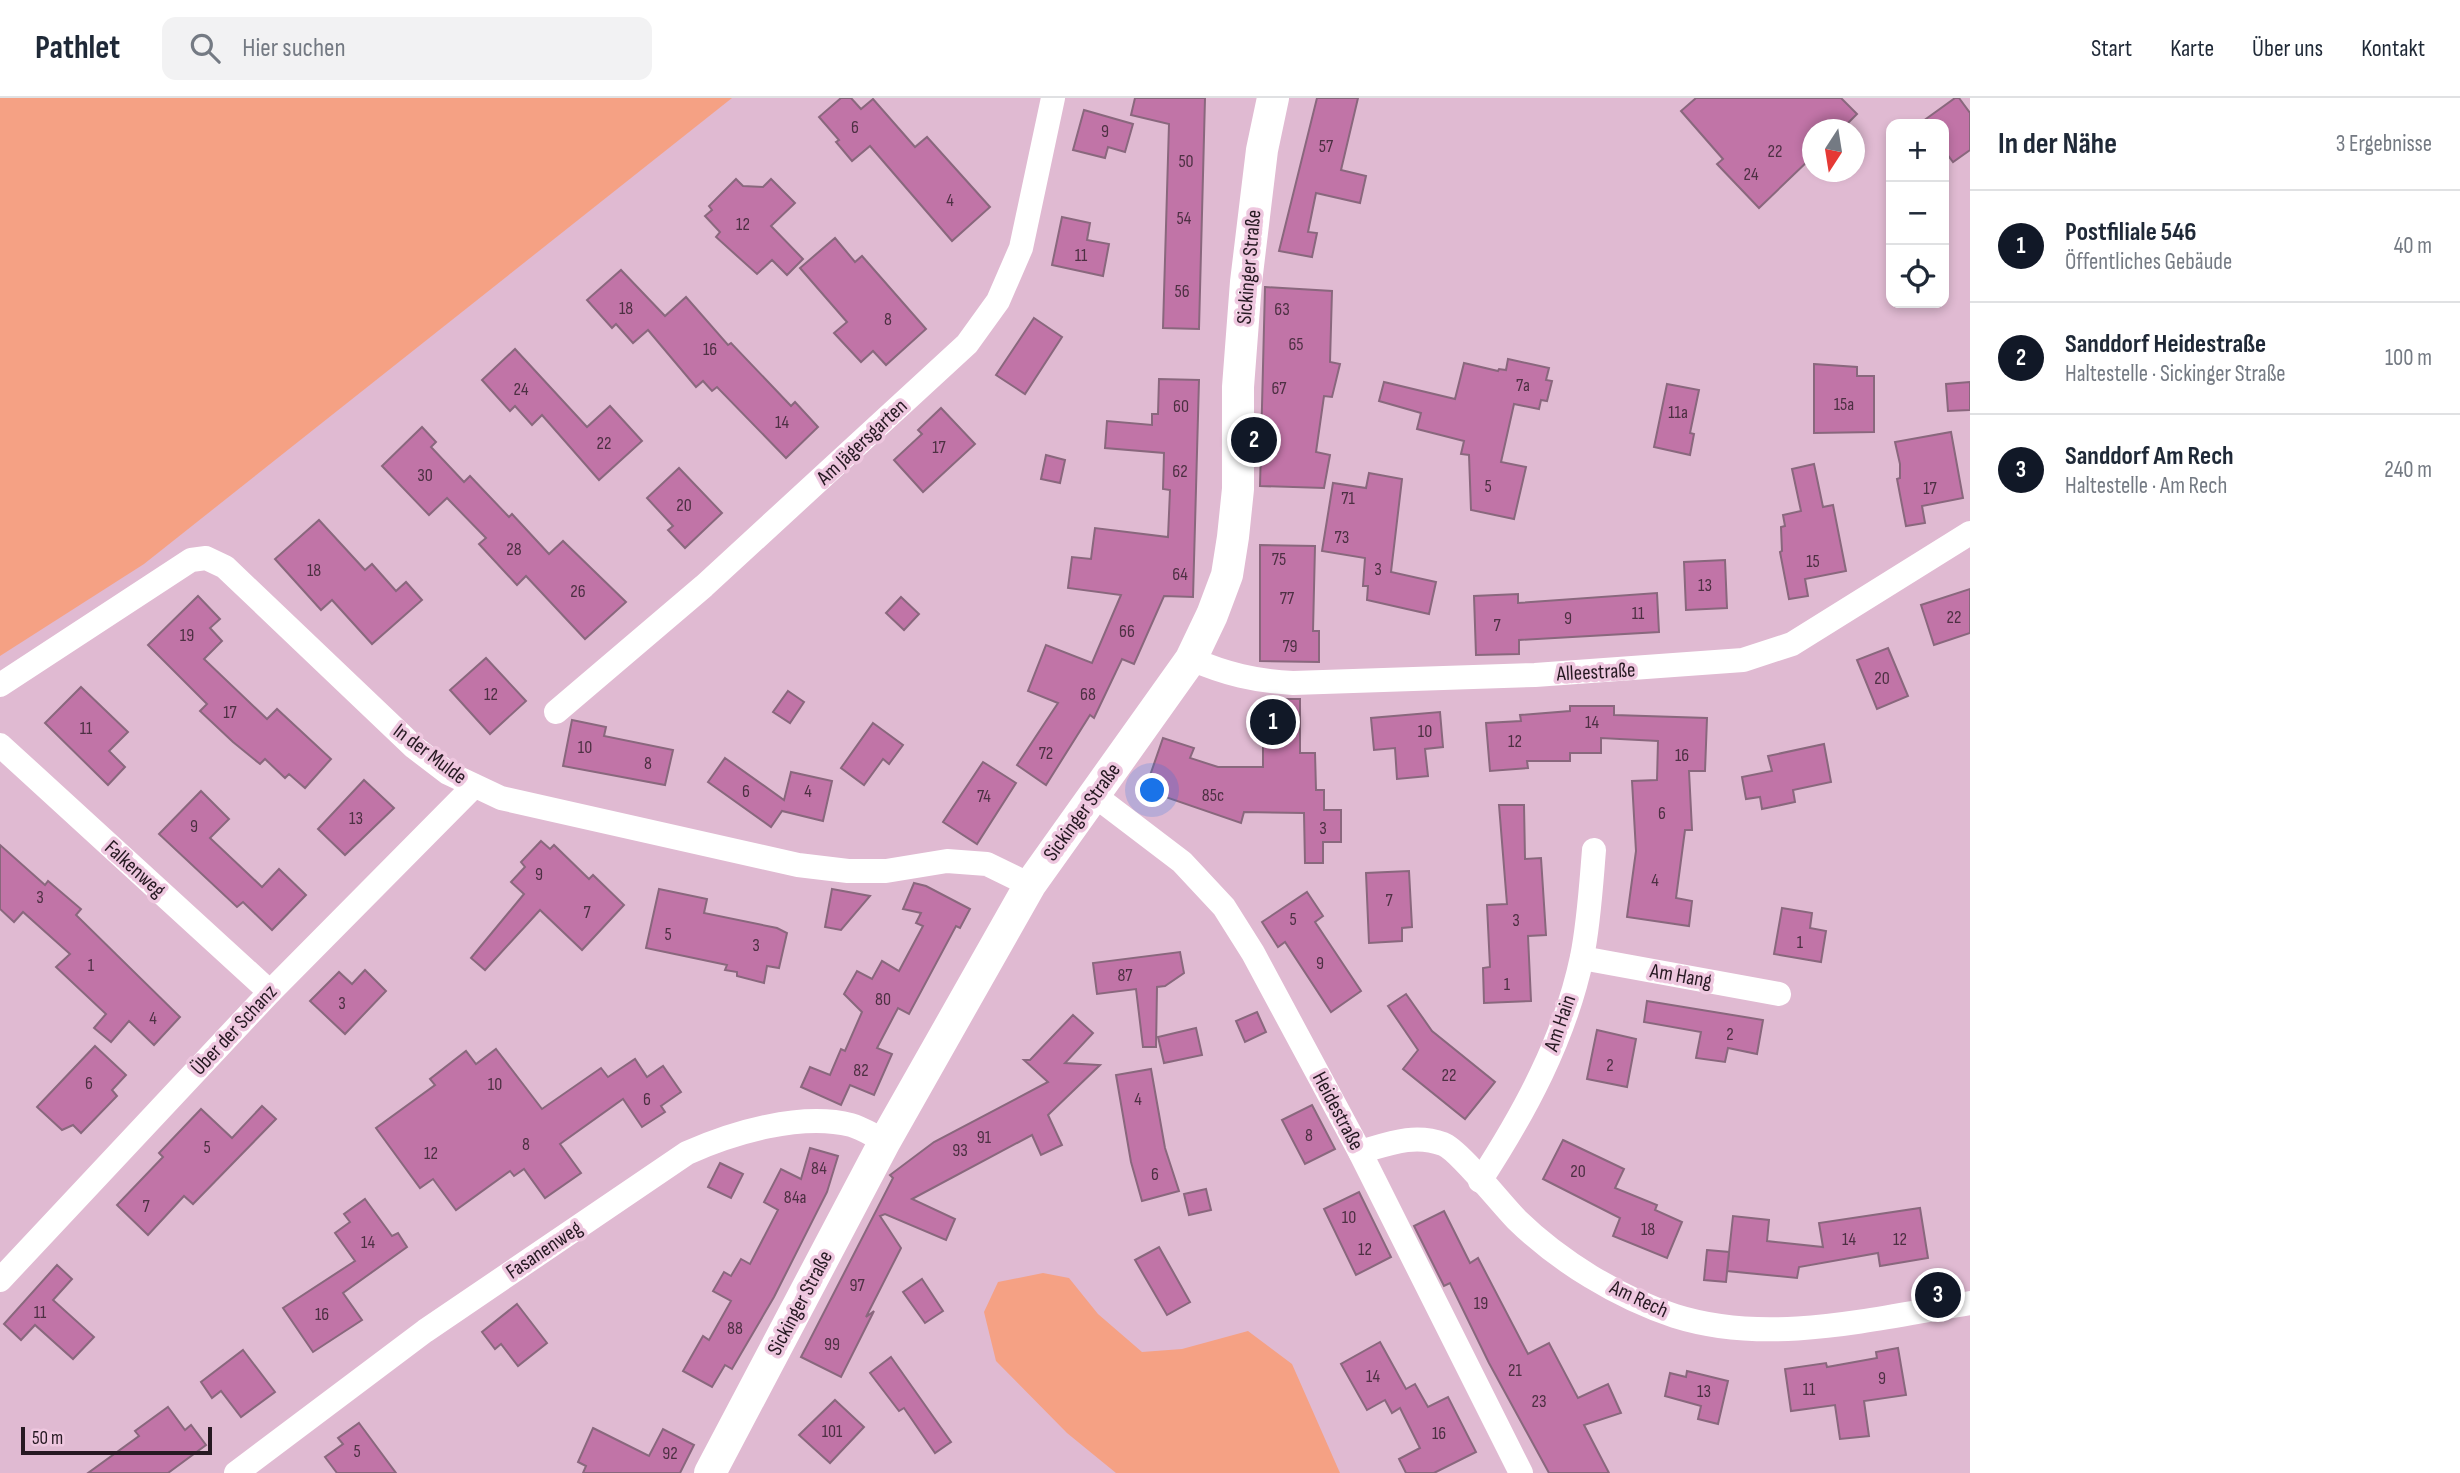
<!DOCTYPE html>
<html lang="de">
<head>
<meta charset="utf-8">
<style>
  body { margin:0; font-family:"Sofia Sans Condensed",sans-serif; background:#f2f2f3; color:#1f2937 }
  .controls { position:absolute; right:21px; top:21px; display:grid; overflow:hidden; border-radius:14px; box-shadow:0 4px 10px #0003 }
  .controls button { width:63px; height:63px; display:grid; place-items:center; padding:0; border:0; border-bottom:2px solid #e0e1e3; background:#fff; color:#1f2937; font:35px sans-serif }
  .compass { position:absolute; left:1802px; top:21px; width:63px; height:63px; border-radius:50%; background:#fff; box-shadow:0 4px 10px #0003; rotate:192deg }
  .scale { position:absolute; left:21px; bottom:18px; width:191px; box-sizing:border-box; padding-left:7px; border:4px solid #261922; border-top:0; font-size:19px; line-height:24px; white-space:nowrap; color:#261922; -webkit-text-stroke:5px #eec7df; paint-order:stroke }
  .you { position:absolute; left:1153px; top:693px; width:24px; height:24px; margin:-18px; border:5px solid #fff; border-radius:50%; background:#1a73e8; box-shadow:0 0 0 10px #1a73e833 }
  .badge { display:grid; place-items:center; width:46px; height:46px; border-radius:50%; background:#111827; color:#fff; font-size:23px; font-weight:700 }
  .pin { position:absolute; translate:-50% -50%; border:4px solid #fff; box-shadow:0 2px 7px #0006 }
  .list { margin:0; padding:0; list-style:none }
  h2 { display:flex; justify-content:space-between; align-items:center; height:91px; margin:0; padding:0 28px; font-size:30px }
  h2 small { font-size:23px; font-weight:400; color:#747a83 }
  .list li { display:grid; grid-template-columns:46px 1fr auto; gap:21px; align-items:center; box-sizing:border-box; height:112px; padding:0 28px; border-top:2px solid #e0e1e3 }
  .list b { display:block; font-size:26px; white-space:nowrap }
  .list p { margin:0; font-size:23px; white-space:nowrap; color:#747a83 }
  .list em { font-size:23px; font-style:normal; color:#747a83 }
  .icon { flex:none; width:38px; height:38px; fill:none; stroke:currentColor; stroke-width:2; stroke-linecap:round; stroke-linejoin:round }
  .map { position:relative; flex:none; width:1970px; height:1375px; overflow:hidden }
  header { display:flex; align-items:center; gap:42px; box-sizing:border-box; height:98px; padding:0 35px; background:#fff; border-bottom:2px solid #e0e1e3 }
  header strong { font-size:33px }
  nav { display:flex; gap:38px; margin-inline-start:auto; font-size:24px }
  .search { width:490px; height:63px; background:#f2f2f3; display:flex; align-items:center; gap:18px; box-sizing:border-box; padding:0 24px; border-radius:14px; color:#747a83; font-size:26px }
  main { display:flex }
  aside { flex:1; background:#fff }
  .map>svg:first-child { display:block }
  .green { fill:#f5a184 }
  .building { fill:#c174a7; stroke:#89677d; stroke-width:2 }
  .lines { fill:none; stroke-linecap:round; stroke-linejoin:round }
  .minor { stroke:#fff; stroke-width:24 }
  .tertiary { stroke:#fff; stroke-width:32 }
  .labels { text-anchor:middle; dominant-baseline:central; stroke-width:7; stroke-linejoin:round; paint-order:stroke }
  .number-label { font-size:18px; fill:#4d3043 }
  .street-label { font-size:21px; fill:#261922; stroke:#eec7df }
</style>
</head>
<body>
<header>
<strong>Pathlet</strong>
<div class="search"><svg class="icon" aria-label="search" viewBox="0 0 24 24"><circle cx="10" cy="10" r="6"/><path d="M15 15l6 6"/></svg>Hier suchen</div>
<nav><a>Start</a><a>Karte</a><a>Über uns</a><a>Kontakt</a></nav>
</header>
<main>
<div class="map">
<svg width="1970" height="1375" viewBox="0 0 1970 1375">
  <rect width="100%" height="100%" fill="#e0bad2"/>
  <g class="green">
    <polygon points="0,0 732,0 144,466 0,558"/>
    <polygon points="1043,1175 1069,1180 1098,1216 1142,1254 1182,1251 1248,1233 1292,1266 1340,1375 1116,1375 1067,1335 996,1263 984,1214 998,1184"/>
  </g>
  <g class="building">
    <polygon points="841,0 851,0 861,11 873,1 915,49 927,39 990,109 952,143 870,48 852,63 836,44 839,42 819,19"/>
    <polygon points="1135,0 1205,0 1199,231 1163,230 1169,26 1131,17"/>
    <polygon points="1317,0 1358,0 1341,72 1366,78 1360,105 1316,95 1308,134 1317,135 1312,159 1279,153"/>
    <polygon points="1696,0 1841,0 1857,16 1841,32 1812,32 1812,59 1759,110 1717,66 1723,61 1681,13"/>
    <polygon points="1955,0 1959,0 1970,15 1970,52 1953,64 1944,52 1944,26 1919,26"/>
    <polygon points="1084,12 1133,26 1125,54 1108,49 1105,60 1073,52"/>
    <polygon points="736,81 743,88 763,89 771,81 795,105 771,128 803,161 787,177 772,162 757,176 716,139 720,134 705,118 712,112 709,108"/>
    <polygon points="1062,119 1090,125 1087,142 1109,146 1103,178 1052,167"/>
    <polygon points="835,140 855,164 862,158 926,231 886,267 873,253 861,264 834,235 847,224 800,170"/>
    <polygon points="621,172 665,218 686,199 728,247 731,245 791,308 795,304 818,329 786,360 717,289 712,293 703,283 696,289 648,232 633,245 616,226 612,230 587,202"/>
    <polygon points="1265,189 1332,193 1330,264 1340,266 1332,299 1324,298 1316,354 1330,357 1324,390 1260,388"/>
    <polygon points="1034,220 1062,239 1025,296 996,277"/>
    <polygon points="515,251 587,329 610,308 642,343 599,382 542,317 532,327 515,308 510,313 482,282"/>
    <polygon points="1508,261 1549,270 1546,282 1552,283 1547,303 1541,302 1539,311 1514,306 1501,364 1526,369 1514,421 1471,412 1469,357 1461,356 1464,343 1417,331 1421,315 1379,303 1384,284 1455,301 1464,265 1498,273 1499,271 1506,272"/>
    <polygon points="1814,266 1857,269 1857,278 1874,278 1874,334 1814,335"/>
    <polygon points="1159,281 1199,282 1193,499 1164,498 1134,566 1122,561 1094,620 1090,617 1046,687 1017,667 1058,605 1028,593 1046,547 1092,565 1121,497 1068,490 1072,459 1091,461 1095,430 1168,439 1170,392 1163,391 1164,355 1105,350 1107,323 1152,327 1152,316 1158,316"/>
    <polygon points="1970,284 1970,312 1948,313 1946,286"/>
    <polygon points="1667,286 1699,292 1690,335 1694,336 1690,357 1654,349"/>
    <polygon points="941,310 975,346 923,394 894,362 922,336 918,332"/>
    <polygon points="422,329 436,344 431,349 464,384 470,378 509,419 512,416 549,456 563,443 626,504 585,541 526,478 517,487 479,446 486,440 447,400 429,417 382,368"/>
    <polygon points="1951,334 1963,400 1922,408 1925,425 1906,428 1897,381 1900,380 1900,366 1895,344"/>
    <polygon points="1046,357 1065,362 1060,385 1041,381"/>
    <polygon points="1814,366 1823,409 1833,407 1846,473 1805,481 1808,498 1789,501 1780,454 1782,453 1781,429 1785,428 1783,417 1801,413 1792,371"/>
    <polygon points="679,370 722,415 685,450 668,432 673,428 647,400"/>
    <polygon points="1369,375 1402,381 1391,474 1436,484 1429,516 1367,502 1368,488 1363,488 1365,460 1322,453 1333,385 1366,390"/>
    <polygon points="319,422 365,472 372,466 396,493 406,484 422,502 372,546 332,502 321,512 275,461"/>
    <polygon points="1260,447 1315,448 1313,533 1319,533 1319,564 1260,563"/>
    <polygon points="1725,462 1727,510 1686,512 1684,464"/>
    <polygon points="1970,491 1970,535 1934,547 1921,507"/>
    <polygon points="1657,495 1659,534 1519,542 1519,556 1476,557 1474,498 1518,496 1518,505"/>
    <polygon points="198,498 220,521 210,530 222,543 204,561 267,621 277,611 331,661 305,690 289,676 285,680 265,661 260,666 233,644 200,613 207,606 148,547"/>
    <polygon points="901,499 919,516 904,532 886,515"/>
    <polygon points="1888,550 1908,598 1877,611 1857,562"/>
    <polygon points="486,560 526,603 490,636 450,592"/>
    <polygon points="81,589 128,634 109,653 125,669 108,687 45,625"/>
    <polygon points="788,593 804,604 790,625 773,614"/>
    <polygon points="1263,601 1300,601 1300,655 1315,655 1316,692 1324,692 1324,712 1341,712 1341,744 1323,744 1323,765 1305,765 1304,715 1244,714 1241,725 1145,692 1163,640 1194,650 1190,660 1218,669 1263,669"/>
    <polygon points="1570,608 1614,608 1614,617 1707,620 1705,673 1689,673 1692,732 1685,732 1676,800 1692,803 1689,828 1627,819 1636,753 1632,683 1657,682 1658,643 1601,640 1601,655 1570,655 1570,663 1527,663 1528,670 1490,673 1486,625 1521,623 1520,617 1570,613"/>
    <polygon points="1440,614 1443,649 1425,651 1428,678 1397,681 1395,650 1374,652 1371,620"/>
    <polygon points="572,622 606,629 604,638 673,652 665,687 563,668"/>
    <polygon points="873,625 903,647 889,666 883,661 864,687 841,670"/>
    <polygon points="1824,646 1831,684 1793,692 1795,704 1762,711 1760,699 1746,701 1742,679 1772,673 1768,658"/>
    <polygon points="725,660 784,702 791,674 832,683 823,723 782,713 771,729 708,684"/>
    <polygon points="983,664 1016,685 977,746 943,724"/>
    <polygon points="364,682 394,710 345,757 318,731"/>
    <polygon points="201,693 229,721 210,740 262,789 279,771 306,797 272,832 243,804 237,809 159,736"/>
    <polygon points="1499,707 1524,707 1525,761 1541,760 1546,837 1528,838 1531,903 1484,905 1483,870 1490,869 1487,807 1507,806"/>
    <polygon points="541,743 550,751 554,747 589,781 593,777 624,807 582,852 540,812 485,872 471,860 524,796 511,784 525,769 521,764"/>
    <polygon points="0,747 45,787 48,783 81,811 76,817 180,919 154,947 129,923 111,944 94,930 106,916 56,869 70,856 23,814 14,824 0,811"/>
    <polygon points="1409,773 1412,829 1402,830 1402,843 1369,845 1366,775"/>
    <polygon points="914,785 926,788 970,811 960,830 956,828 909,916 898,910 877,950 892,956 874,997 850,987 841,1007 801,989 810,969 830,977 841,951 845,953 862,914 844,896 857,873 872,881 882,863 899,873 923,828 916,825 921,815 903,811"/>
    <polygon points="659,791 707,801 704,815 777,830 787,835 779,870 767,868 764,885 737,878 737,874 725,872 727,867 646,850"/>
    <polygon points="832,791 870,798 841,832 825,829"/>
    <polygon points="1307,794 1323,818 1315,824 1361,893 1331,914 1285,844 1278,849 1262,824"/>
    <polygon points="1782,810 1812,815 1810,830 1826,833 1821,864 1774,856"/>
    <polygon points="1180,854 1184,875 1165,888 1157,889 1156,949 1143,949 1136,891 1097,896 1093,865"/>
    <polygon points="365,872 386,893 345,936 310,903 339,874 352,886"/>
    <polygon points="1406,896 1432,933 1495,984 1465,1021 1403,971 1418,952 1388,908"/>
    <polygon points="1647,903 1763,922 1757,956 1728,950 1725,964 1696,960 1701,934 1644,924"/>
    <polygon points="1257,914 1266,934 1245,944 1236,923"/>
    <polygon points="1073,917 1093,935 1065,965 1100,967 1048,1017 1062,1047 1041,1057 1032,1037 912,1101 955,1121 946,1142 885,1116 880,1118 901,1150 866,1219 874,1213 841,1279 801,1259 893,1080 890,1077 934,1044 1048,984 1024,962 1030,962"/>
    <polygon points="1196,930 1202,957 1164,965 1158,939"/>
    <polygon points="1597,932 1636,941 1627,989 1587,981"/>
    <polygon points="95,948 126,977 112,992 117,998 81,1035 73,1027 62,1032 37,1009"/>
    <polygon points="496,951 542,1011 601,970 608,979 635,961 647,979 663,968 681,994 661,1008 665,1014 642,1029 623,1001 560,1046 581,1075 545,1100 524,1071 514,1078 510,1073 456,1112 433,1081 420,1090 376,1030 435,987 430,981 466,953 476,966"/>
    <polygon points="1151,971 1165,1050 1179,1093 1142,1103 1131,1064 1116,977"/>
    <polygon points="1312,1007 1335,1051 1305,1066 1282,1022"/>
    <polygon points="262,1008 276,1021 193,1106 184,1098 148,1137 117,1107 163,1059 159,1055 201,1011 232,1040"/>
    <polygon points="1563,1042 1624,1071 1615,1090 1657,1107 1655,1112 1682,1124 1667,1160 1613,1138 1620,1120 1543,1081"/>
    <polygon points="810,1050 838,1058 827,1094 774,1199 732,1271 725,1267 712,1289 683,1273 703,1238 709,1242 731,1203 713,1193 724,1174 731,1178 741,1161 750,1166 778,1112 764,1104 781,1071 801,1081"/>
    <polygon points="720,1065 743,1076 731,1100 708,1089"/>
    <polygon points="1206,1091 1211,1112 1189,1117 1184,1096"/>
    <polygon points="1359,1094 1391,1159 1356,1177 1324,1111"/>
    <polygon points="365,1101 392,1138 398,1135 407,1149 343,1195 362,1222 313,1254 283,1210 355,1163 335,1135 350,1124 344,1116"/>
    <polygon points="1920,1110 1928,1160 1880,1168 1878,1155 1799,1169 1797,1180 1727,1173 1733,1118 1769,1122 1767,1143 1823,1149 1819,1125"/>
    <polygon points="1444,1113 1470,1165 1478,1160 1528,1256 1549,1245 1578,1300 1608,1286 1621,1315 1584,1327 1609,1375 1549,1375 1489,1265 1450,1185 1444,1188 1414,1128"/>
    <polygon points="1159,1149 1190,1204 1167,1217 1135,1162"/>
    <polygon points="1707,1152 1729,1154 1726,1184 1704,1182"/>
    <polygon points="57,1167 72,1181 53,1202 94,1239 73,1261 35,1227 21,1242 4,1226"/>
    <polygon points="922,1181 943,1213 925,1225 903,1194"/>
    <polygon points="517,1206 547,1245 518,1268 501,1246 495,1251 482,1234"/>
    <polygon points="1380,1244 1406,1291 1415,1286 1428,1309 1448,1299 1476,1354 1434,1375 1406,1375 1399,1361 1420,1350 1400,1310 1392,1315 1385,1302 1367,1312 1341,1266"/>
    <polygon points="1898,1250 1906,1297 1864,1303 1869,1338 1840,1341 1835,1307 1791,1313 1785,1271 1826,1265 1827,1269 1877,1260 1876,1254"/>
    <polygon points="243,1252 275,1294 241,1319 221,1293 212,1300 201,1284"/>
    <polygon points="891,1259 951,1344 935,1355 904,1310 899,1313 870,1275"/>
    <polygon points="1687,1273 1728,1283 1718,1326 1698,1321 1701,1308 1665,1298 1670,1275 1686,1279"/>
    <polygon points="835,1302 864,1329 830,1365 799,1337"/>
    <polygon points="168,1309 185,1332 191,1327 206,1347 168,1375 88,1375 139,1338 135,1333"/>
    <polygon points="359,1325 396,1375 337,1375 325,1359 343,1346 338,1340"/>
    <polygon points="593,1330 649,1358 663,1331 694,1347 680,1375 583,1375 586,1368 578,1364"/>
  </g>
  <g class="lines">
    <g class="minor">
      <path d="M1191,561C1226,576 1255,583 1293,585L1535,577L1743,562L1792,546L1970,435"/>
      <polyline points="0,587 191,462 206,460 225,469 414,649 448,675 501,700 798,767 848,773 886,773 947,763 987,766 1030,787"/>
      <polyline points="556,614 704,488 967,246 998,203 1021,150 1053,0"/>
      <polyline points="0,647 270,894"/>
      <polyline points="1094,697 1182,764 1224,809 1253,855 1360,1054 1521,1375"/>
      <polyline points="1582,860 1779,896"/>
      <path d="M1360,1054C1388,1046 1414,1035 1443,1046C1459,1052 1501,1106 1517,1122C1559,1163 1619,1200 1675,1218C1770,1248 1875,1220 1970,1205"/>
      <path d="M1480,1083C1525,1014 1565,940 1582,859C1589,824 1591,788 1594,752"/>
      <polyline points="0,1182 270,894 474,688"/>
      <path d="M236,1375L425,1233L687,1055C732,1035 801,1014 851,1027C862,1030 874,1038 885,1043"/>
    </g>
    <polyline class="tertiary" points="710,1375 885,1043 1030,787 1191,561 1212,517 1227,477 1233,439 1238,391 1238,289 1246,184 1262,52 1273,0"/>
  </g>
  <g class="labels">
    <g class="number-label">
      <text x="855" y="29">6</text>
      <text x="1105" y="33">9</text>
      <text x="1326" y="48">57</text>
      <text x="1775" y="53">22</text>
      <text x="1186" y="63">50</text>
      <text x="1751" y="76">24</text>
      <text x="950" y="102">4</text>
      <text x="1184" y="120">54</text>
      <text x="743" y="126">12</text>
      <text x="1081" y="157">11</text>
      <text x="1182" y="193">56</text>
      <text x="626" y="210">18</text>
      <text x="1282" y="211">63</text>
      <text x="888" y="221">8</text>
      <text x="1296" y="246">65</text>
      <text x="710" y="251">16</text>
      <text x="1523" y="287">7a</text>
      <text x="1279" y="290">67</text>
      <text x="521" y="291">24</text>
      <text x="1844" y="306">15a</text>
      <text x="1181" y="308">60</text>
      <text x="1678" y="314">11a</text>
      <text x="782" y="324">14</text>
      <text x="604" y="345">22</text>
      <text x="939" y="349">17</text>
      <text x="1180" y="373">62</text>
      <text x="425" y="377">30</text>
      <text x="1488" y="388">5</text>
      <text x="1930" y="390">17</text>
      <text x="1348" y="400">71</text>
      <text x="684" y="407">20</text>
      <text x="1342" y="439">73</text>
      <text x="514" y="451">28</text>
      <text x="1279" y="461">75</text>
      <text x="1813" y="463">15</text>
      <text x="1378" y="471">3</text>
      <text x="314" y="472">18</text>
      <text x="1180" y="476">64</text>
      <text x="1705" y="487">13</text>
      <text x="578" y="493">26</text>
      <text x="1287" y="500">77</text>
      <text x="1638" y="515">11</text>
      <text x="1954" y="519">22</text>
      <text x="1568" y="520">9</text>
      <text x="1497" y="527">7</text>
      <text x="1127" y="533">66</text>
      <text x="187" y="537">19</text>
      <text x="1290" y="548">79</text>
      <text x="1882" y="580">20</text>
      <text x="491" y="596">12</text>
      <text x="1088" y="596">68</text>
      <text x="230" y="614">17</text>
      <text x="1592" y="624">14</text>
      <text x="86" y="630">11</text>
      <text x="1425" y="633">10</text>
      <text x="1515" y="643">12</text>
      <text x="585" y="649">10</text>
      <text x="1046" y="655">72</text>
      <text x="1682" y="657">16</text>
      <text x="648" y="665">8</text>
      <text x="746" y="693">6</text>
      <text x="808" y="693">4</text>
      <text x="1213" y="697">85c</text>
      <text x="984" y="698">74</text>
      <text x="1662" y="715">6</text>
      <text x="356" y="720">13</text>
      <text x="194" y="728">9</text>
      <text x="1323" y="730">3</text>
      <text x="539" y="776">9</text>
      <text x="1655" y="782">4</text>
      <text x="40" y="799">3</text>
      <text x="1389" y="802">7</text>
      <text x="587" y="814">7</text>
      <text x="1293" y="821">5</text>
      <text x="1516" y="822">3</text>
      <text x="668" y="836">5</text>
      <text x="1800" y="844">1</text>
      <text x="756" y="847">3</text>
      <text x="1320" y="865">9</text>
      <text x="91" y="867">1</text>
      <text x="1125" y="877">87</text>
      <text x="1507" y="886">1</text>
      <text x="883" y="901">80</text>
      <text x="342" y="905">3</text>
      <text x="153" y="920">4</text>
      <text x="1730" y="936">2</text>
      <text x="1610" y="967">2</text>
      <text x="861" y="972">82</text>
      <text x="1449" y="977">22</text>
      <text x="89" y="985">6</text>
      <text x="495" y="986">10</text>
      <text x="647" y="1001">6</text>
      <text x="1138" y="1001">4</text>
      <text x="1309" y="1037">8</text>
      <text x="984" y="1039">91</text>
      <text x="526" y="1046">8</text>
      <text x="207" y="1049">5</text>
      <text x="960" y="1052">93</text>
      <text x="431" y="1055">12</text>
      <text x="819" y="1070">84</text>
      <text x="1578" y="1073">20</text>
      <text x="1155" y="1076">6</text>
      <text x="795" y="1099">84a</text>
      <text x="146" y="1108">7</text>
      <text x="1349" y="1119">10</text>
      <text x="1648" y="1131">18</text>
      <text x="1849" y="1141">14</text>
      <text x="1900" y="1141">12</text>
      <text x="368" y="1144">14</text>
      <text x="1365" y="1151">12</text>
      <text x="857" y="1187">97</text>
      <text x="1481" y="1205">19</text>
      <text x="40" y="1214">11</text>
      <text x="322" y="1216">16</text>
      <text x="735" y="1230">88</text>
      <text x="832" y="1246">99</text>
      <text x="1515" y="1272">21</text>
      <text x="1373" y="1278">14</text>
      <text x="1882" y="1280">9</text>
      <text x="1809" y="1291">11</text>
      <text x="1704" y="1293">13</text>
      <text x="1539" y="1303">23</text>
      <text x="832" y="1333">101</text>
      <text x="1439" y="1335">16</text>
      <text x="357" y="1353">5</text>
      <text x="670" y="1355">92</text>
    </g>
    <g class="street-label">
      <text transform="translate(1249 169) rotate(-85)">Sickinger Straße</text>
      <text transform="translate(862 344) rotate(-43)">Am Jägersgarten</text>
      <text transform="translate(1596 574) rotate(-3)">Alleestraße</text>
      <text transform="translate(430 656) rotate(37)">In der Mulde</text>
      <text transform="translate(1082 714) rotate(-54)">Sickinger Straße</text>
      <text transform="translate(135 771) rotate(42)">Falkenweg</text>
      <text transform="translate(1681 878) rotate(10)">Am Hang</text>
      <text transform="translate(1560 925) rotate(-71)">Am Hain</text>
      <text transform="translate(234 932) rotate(-47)">Über der Schanz</text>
      <text transform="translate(1338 1013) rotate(62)">Heidestraße</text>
      <text transform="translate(544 1152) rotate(-34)">Fasanenweg</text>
      <text transform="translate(1639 1201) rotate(25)">Am Rech</text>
      <text transform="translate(800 1205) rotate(-62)">Sickinger Straße</text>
    </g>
  </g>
</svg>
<div class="controls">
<button>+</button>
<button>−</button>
<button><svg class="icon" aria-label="locate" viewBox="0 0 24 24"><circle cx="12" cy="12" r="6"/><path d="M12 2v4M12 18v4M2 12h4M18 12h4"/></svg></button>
</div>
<svg class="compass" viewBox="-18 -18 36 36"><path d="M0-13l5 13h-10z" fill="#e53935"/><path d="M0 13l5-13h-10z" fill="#747a83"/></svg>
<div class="scale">50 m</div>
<div class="you"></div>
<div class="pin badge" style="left:1273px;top:624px">1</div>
<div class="pin badge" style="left:1254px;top:342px">2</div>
<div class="pin badge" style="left:1938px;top:1197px">3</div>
</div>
<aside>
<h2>In der Nähe<small>3 Ergebnisse</small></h2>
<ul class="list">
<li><span class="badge">1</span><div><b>Postfiliale 546</b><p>Öffentliches Gebäude</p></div><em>40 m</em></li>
<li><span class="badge">2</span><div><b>Sanddorf Heidestraße</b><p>Haltestelle · Sickinger Straße</p></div><em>100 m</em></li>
<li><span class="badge">3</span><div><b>Sanddorf Am Rech</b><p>Haltestelle · Am Rech</p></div><em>240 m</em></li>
</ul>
</aside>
</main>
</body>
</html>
